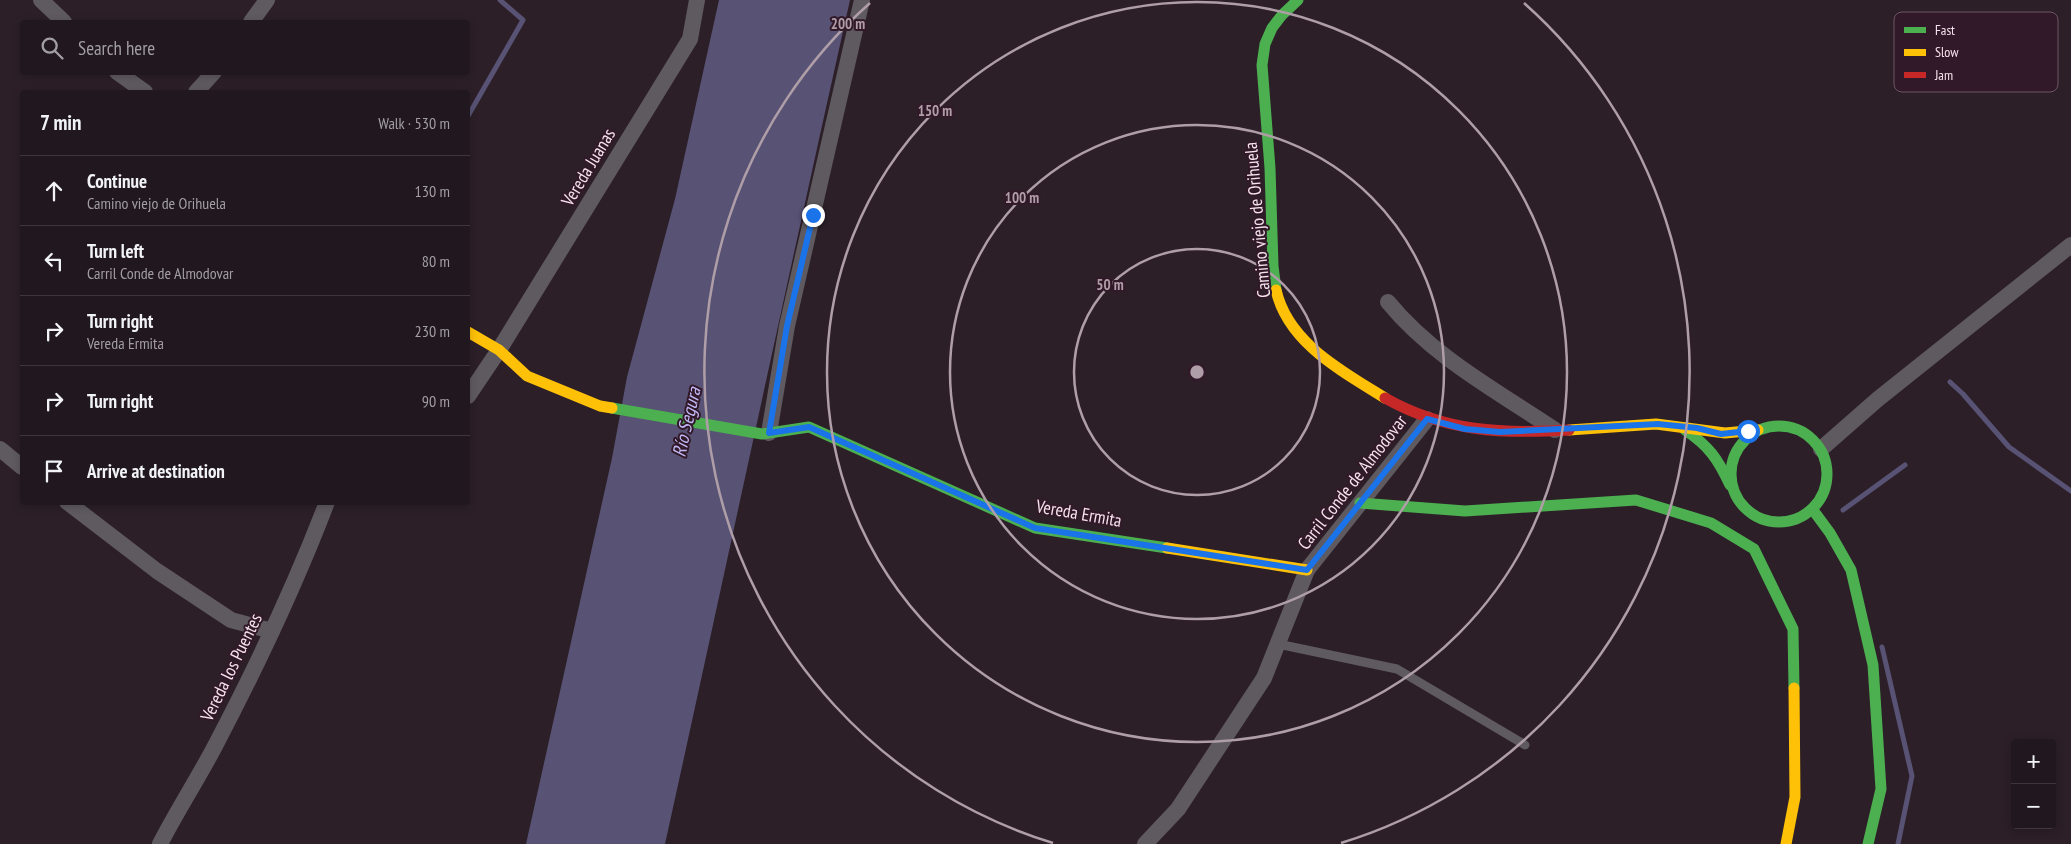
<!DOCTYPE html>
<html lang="en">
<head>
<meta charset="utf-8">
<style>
  body { margin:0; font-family:"PT Sans Narrow",sans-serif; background:#2d242b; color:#f1f3f6 }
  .controls { position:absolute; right:15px; bottom:15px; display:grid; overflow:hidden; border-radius:5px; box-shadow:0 2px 8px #0003 }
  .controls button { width:45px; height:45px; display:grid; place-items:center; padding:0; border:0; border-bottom:1px solid #3e363c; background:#21171e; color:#f1f3f6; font:25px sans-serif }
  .stop { position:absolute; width:15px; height:15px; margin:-11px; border:4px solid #1a73e8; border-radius:50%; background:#fff }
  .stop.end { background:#1a73e8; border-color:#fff; box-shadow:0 1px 5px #0008 }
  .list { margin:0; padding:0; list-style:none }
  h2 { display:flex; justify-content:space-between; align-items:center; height:65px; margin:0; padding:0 20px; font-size:21px }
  h2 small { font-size:16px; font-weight:400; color:#a29fa4 }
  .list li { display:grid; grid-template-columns:32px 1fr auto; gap:15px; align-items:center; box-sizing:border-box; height:70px; padding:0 20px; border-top:1px solid #3e363c }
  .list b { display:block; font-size:19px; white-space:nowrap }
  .list p { margin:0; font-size:16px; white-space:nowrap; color:#a29fa4 }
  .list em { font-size:16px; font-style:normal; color:#a29fa4 }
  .icon { flex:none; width:28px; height:28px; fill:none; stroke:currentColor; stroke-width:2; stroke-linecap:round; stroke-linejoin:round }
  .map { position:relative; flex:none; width:2071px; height:844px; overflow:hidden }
  .search { position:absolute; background:#21171e; box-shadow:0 2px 8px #0003; left:20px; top:20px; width:450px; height:55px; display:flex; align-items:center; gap:12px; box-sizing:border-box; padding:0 18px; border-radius:5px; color:#a29fa4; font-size:19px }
  .panel { position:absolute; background:#21171e; box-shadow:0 2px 8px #0003; left:20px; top:90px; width:450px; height:415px; border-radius:5px }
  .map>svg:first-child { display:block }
  .water { fill:#585374 }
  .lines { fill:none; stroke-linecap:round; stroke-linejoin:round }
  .stream { stroke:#585374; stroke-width:5 }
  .lane { stroke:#5f5a5f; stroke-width:9 }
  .street { stroke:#5f5a5f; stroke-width:16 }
  .fast { stroke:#4caf50; stroke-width:11 }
  .slow { stroke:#ffc107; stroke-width:11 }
  .jam { stroke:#c62828; stroke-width:11 }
  .route { stroke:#1a73e8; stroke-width:6 }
  .ring { fill:none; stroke:#af9ea8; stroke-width:2.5 }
  .labels { text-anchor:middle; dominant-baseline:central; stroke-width:4; stroke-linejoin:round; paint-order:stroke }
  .street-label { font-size:18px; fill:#f5e3ed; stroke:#321929 }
  .water-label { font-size:19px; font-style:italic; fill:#c1baf7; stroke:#321929 }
  .key { fill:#321929; stroke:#6c5664; stroke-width:1 }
  .key-label { font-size:14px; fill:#f5e3ed }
  .centre { fill:#af9ea8; stroke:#321929; stroke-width:2.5 }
  .ring-label { font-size:15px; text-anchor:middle; font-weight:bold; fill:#af9ea8; stroke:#321929; stroke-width:4; stroke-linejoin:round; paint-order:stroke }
</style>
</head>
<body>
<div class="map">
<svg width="2071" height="844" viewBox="0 0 2071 844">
  <rect width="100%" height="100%" fill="#2c1f28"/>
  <path class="water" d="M719,0H850C787,281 727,563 665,844H526L612,458L627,377L675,199Z"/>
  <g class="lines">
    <g class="stream">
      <polyline points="468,116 523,20 500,0"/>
      <polyline points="1950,382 1963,394 2009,447 2071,491"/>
      <polyline points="1843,510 1905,465"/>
      <polyline points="1882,647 1912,776 1898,844"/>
    </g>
    <polyline class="lane" points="1278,644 1397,669 1525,745"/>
    <g class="street">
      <polyline points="41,0 64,22"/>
      <polyline points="251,22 267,0"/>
      <polyline points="117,72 145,92"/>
      <polyline points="196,92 214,72"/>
      <path d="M1388,302C1433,357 1497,391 1555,430"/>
      <polyline points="468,396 499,350 690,39 697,0"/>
      <polyline points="769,433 787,326 862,0"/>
      <polyline points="0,449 22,467"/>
      <polyline points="1821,449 1878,399 2071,245"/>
      <polyline points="67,502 157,571 231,620 272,631"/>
      <path d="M160,844C177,811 197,780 214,748C256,668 295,586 327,502"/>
      <polyline points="1145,844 1178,809 1264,678 1307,570 1427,419"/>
    </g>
    <g class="fast">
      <polyline points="1276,290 1273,266 1270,168 1262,65 1265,44 1272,28 1282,15 1298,0"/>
      <polyline points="612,408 762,434 809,427 1035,528 1167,548"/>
      <circle cx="1779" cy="474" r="48"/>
      <path d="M1685,430C1709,446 1718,459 1730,485"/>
      <polyline points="1360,503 1465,511 1636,500 1711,523 1754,549 1793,629 1794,688"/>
      <polyline points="1813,510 1830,533 1851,570 1873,665 1881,789 1868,844"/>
    </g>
    <g class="slow">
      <path d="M1276,290C1288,343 1342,371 1385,398"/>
      <polyline points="468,332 499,350 527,376 600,406 612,408"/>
      <polyline points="1569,430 1656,424 1725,433 1758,430"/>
      <polyline points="1167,548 1307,570"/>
      <polyline points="1786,844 1795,797 1794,688"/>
    </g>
    <path class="jam" d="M1385,398C1445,432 1502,434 1569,430"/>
  </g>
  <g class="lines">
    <polyline class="route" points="813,215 787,326 769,433 809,427 1035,528 1307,570 1427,419 1465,429 1500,432 1658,424 1697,428 1721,434 1748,431"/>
  </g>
  <g class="ring">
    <circle cx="1197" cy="372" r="123"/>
    <circle cx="1197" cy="372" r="247"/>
    <circle cx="1197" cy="372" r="370"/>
    <path d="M1053 843A493 493 0 0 1 870 3M1524 3A493 493 0 0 1 1341 843"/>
  </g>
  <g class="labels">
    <g class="street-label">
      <text transform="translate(588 167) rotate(-59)">Vereda Juanas</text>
      <text transform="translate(1257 220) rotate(-95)">Camino viejo de Orihuela</text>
      <text transform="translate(1352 482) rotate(-52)">Carril Conde de Almodovar</text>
      <text transform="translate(1079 513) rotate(10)">Vereda Ermita</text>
      <text transform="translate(231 667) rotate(-64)">Vereda los Puentes</text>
    </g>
    <g class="water-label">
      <text transform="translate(686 422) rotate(-77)">Río Segura</text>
    </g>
  </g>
  <rect x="1894" y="12" width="164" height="80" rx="8" class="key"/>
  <rect x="1904" y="27" width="22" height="6" fill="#4caf50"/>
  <rect x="1904" y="49" width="22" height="7" fill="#ffc107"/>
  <rect x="1904" y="72" width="22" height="6" fill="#c62828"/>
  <g class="key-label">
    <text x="1935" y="35">Fast</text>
    <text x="1935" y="57">Slow</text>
    <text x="1935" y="80">Jam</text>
  </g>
  <circle cx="1197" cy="372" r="8" class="centre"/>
  <g class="ring-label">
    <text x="848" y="29">200 m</text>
    <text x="935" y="116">150 m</text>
    <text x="1022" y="203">100 m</text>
    <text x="1110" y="290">50 m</text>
  </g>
</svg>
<div class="controls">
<button>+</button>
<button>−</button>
</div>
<div class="stop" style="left:1748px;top:431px"></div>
<div class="stop end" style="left:813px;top:215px"></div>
<div class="search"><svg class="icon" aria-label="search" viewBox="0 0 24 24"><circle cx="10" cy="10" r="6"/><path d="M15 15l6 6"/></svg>Search here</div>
<section class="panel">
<h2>7 min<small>Walk · 530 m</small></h2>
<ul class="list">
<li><svg class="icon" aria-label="ahead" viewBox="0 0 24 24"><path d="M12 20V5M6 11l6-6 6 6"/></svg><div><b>Continue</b><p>Camino viejo de Orihuela</p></div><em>130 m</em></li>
<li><svg class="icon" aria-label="left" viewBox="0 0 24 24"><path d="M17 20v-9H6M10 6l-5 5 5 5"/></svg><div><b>Turn left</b><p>Carril Conde de Almodovar</p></div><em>80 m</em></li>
<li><svg class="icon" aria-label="right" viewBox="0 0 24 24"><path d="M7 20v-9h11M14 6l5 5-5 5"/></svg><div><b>Turn right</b><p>Vereda Ermita</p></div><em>230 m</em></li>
<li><svg class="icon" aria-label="right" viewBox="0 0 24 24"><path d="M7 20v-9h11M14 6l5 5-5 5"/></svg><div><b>Turn right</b></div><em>90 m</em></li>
<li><svg class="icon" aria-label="arrive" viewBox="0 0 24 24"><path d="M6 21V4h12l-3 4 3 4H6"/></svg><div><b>Arrive at destination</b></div></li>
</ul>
</section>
</div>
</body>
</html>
